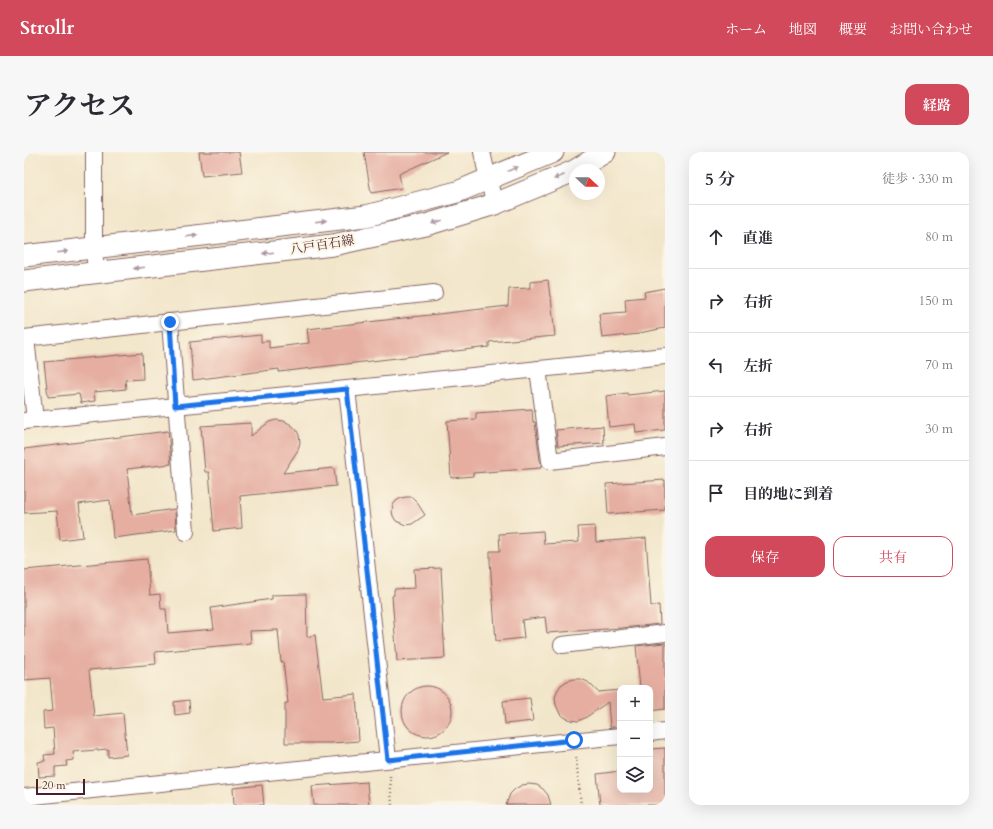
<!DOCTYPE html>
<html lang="ja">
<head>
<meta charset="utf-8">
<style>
  body { margin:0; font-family:Cardo,"Noto Serif JP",serif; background:#f7f7f7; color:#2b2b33 }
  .controls { position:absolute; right:12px; bottom:12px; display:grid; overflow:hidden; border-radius:8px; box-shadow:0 4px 16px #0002 }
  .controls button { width:36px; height:36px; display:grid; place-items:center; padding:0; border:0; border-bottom:1px solid #e1e1e2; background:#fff; color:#2b2b33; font:20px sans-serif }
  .compass { position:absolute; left:545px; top:12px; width:36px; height:36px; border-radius:50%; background:#fff; box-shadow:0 4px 16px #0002; rotate:112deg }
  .scale { position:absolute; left:12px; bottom:10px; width:49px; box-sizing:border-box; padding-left:4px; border:2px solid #4a1f2b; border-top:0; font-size:11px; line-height:14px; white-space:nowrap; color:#4a1f2b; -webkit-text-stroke:3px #fcf5e5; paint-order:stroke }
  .stop { position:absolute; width:12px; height:12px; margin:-9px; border:3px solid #1a73e8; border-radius:50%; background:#fff }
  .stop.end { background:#1a73e8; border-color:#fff; box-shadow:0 1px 4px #0008 }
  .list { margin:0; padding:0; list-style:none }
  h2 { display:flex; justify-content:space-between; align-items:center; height:52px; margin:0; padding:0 16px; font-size:17px }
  h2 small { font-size:13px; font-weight:400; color:#7c7c81 }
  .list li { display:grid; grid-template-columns:26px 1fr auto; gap:12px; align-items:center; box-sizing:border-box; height:64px; padding:0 16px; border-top:1px solid #e1e1e2 }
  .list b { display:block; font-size:15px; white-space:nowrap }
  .list em { font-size:13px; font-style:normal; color:#7c7c81 }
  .actions { display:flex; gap:8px; padding:12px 16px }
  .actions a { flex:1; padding:9px 0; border:1px solid #d1495b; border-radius:12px; text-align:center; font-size:14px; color:#d1495b }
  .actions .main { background:#d1495b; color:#fff }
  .icon { flex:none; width:22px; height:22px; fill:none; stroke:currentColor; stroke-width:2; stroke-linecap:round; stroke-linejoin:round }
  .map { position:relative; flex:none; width:641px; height:653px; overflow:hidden; border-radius:12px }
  header { display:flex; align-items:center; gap:24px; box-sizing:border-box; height:56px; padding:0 20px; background:#d1495b; color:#fff }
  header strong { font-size:19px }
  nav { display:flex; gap:22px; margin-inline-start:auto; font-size:14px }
  .intro { display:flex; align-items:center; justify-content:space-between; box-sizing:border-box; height:96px; padding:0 24px }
  h1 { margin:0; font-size:28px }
  .button { padding:10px 18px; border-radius:12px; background:#d1495b; color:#fff; font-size:14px; font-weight:700 }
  main { display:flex; gap:24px; padding:0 24px }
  aside { flex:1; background:#fff; border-radius:12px; box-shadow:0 4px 16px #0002 }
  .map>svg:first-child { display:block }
  .building { fill:#e5aea1 }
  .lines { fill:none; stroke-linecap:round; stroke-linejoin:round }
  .minor-casing { stroke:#856563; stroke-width:18 }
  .major-casing { stroke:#856563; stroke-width:23 }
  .path { stroke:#856563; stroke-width:2.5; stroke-dasharray:1 3; stroke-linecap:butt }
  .minor { stroke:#fff; stroke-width:16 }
  .major { stroke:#fff; stroke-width:21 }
  .oneway { fill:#ae9aa0 }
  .route { stroke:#1a73e8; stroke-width:5 }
  .labels { text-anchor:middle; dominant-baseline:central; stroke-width:4; stroke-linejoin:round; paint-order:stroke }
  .street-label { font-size:13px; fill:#4a1f2b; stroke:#fcf5e5 }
</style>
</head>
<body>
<header>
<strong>Strollr</strong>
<nav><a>ホーム</a><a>地図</a><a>概要</a><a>お問い合わせ</a></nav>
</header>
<div class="intro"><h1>アクセス</h1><a class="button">経路</a></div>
<main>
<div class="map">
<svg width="641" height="653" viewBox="0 0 641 653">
  <rect width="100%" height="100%" fill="#fcf5e5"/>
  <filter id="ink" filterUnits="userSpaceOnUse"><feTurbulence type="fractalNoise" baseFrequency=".025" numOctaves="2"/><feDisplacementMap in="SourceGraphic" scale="8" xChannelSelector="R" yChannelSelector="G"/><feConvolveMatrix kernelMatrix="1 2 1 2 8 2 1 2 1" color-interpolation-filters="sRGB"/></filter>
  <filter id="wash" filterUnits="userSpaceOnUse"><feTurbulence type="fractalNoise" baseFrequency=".012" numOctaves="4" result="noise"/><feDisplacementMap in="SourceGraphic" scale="16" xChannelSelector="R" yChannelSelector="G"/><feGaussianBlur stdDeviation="0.9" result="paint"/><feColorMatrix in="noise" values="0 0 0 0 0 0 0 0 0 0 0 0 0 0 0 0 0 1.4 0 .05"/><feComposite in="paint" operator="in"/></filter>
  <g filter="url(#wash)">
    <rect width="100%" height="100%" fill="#f2e6ca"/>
    <g id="blocks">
      <g class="building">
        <polygon points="175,0 215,0 218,20 178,24"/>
        <polygon points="340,0 423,0 375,22 378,36 347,41"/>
        <polygon points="524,128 526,145 527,145 531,184 465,190 465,195 255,220 255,217 169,228 166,190 237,183 237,190 245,189 245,196 285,191 283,177 484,154 485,137 506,136 506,130"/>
        <polygon points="641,136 641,176 615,181 615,182 578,186 575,162 602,160 601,147 621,145 620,140"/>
        <polygon points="118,201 119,227 101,228 102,237 70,240 71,249 57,251 55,242 24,245 20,210"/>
        <polygon points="641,239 641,278 612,281 611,272 585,275 582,244 603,241 604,243"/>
        <polygon points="508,257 509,270 511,270 517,316 449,321 449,324 427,326 423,269 452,267 452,261"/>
        <polygon points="252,268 260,269 266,272 272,277 275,283 276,290 274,298 259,321 310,316 312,334 216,344 218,376 190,379 185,320 181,320 177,274 227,271 227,284 245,270"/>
        <polygon points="579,274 580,291 534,294 532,278"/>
        <polygon points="144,279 147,312 103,317 108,363 151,357 152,378 89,386 86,348 55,352 59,385 36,388 33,359 0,361 0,297"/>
        <polygon points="641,328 641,358 584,362 582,332"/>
        <polygon points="382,345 388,345 392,349 401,363 388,372 382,373 372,369 369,364 368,359 369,353 372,349 377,346"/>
        <polygon points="571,374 572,390 622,386 627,454 635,453 636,472 598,476 523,481 521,465 498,468 500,486 472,489 466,409 466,399 476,399 475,382 519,379 520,392 555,390 554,375"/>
        <polygon points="123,407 126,443 136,442 137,457 142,457 144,481 190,477 187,456 248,447 248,443 282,442 283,485 291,483 299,545 332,542 335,589 308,591 261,591 261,551 264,551 259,509 257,510 254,478 226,479 227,491 131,500 132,512 65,518 70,564 99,561 103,603 84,605 84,597 49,600 50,608 42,609 43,614 31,615 31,624 15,625 14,610 21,609 20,603 31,602 29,576 20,577 19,560 29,559 26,526 0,528 0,418"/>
        <polygon points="417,416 419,453 418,453 421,506 373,509 368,444 370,443 370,437 391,436 390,417"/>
        <polygon points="641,491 641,557 626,559 626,536 616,536 612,494"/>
        <polygon points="550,527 557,527 564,530 574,540 596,538 596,575 586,575 584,550 561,566 554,569 547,568 540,565 535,560 532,553 531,546 533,539 537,533 543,529"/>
        <circle cx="403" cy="559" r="25"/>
        <polygon points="506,546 509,569 481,572 479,549"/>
        <polygon points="165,548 166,561 151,563 150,550"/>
        <polygon points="641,596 641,653 576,653 573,622 596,619 596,638 626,638 626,597"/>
        <polygon points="343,630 345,653 290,653 288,634"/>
        <polygon points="505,632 513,633 519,637 524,643 527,653 482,653 486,642 491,637 498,633"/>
        <polygon points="238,633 240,653 210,653 209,636"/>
      </g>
    </g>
  </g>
  <g filter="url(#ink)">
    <use href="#blocks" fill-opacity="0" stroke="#856563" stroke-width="1"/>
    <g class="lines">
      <g class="minor-casing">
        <g id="minor">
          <polyline points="70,0 70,96 72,121"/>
          <polyline points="458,0 464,27 471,52"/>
          <polyline points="146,170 162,380"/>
          <polyline points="0,186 410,141"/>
          <polyline points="2,186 11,268"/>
          <polyline points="514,217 526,309 641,295"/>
          <polyline points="323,237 364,607"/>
          <polyline points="0,269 323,237 641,204"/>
          <polyline points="538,493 641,481"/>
          <polyline points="626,581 641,579"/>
          <polyline points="0,645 596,584"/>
        </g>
      </g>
      <g class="major-casing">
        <g id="major">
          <polyline points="0,104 342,64 433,40 529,0"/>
          <polyline points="0,129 309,93 402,73 471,52 550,19 581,0"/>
        </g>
      </g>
      <g class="path">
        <polyline points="552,605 557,653"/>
        <polyline points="366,624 368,653"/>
      </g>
      <use href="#minor" class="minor"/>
      <use href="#major" class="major"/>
    </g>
    <defs><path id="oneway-solid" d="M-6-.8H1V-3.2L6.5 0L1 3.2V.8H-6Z"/></defs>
    <g class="oneway">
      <use href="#oneway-solid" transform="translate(489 17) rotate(-23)"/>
      <use href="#oneway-solid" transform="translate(535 25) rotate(157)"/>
      <use href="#oneway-solid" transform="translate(297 69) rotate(-7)"/>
      <use href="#oneway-solid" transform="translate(413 70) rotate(163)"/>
      <use href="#oneway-solid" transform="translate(168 84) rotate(-7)"/>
      <use href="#oneway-solid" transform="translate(39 100) rotate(-7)"/>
      <use href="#oneway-solid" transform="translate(244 101) rotate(173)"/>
      <use href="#oneway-solid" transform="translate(115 116) rotate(173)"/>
    </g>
  </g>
  <g class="lines" filter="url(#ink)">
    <polyline class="route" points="146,170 151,254 323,237 364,608 550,588"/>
  </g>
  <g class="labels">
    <g class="street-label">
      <text transform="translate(298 93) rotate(-9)">八戸百石線</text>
    </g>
  </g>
</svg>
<div class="controls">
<button>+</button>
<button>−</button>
<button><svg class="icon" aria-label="layers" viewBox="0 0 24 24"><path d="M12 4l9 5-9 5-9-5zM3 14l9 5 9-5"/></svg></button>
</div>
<svg class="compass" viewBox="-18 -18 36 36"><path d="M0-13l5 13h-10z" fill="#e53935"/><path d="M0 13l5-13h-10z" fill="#7c7c81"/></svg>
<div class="scale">20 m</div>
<div class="stop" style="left:550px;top:588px"></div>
<div class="stop end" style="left:146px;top:170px"></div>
</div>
<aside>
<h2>5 分<small>徒歩 · 330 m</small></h2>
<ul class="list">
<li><svg class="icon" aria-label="ahead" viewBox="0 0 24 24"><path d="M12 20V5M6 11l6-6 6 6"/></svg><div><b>直進</b></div><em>80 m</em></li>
<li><svg class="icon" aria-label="right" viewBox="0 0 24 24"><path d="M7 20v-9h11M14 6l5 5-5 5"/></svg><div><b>右折</b></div><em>150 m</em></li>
<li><svg class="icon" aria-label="left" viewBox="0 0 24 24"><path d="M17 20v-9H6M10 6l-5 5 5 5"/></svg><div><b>左折</b></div><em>70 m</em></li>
<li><svg class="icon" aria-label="right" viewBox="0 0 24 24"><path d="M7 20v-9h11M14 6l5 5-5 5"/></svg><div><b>右折</b></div><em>30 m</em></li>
<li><svg class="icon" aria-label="arrive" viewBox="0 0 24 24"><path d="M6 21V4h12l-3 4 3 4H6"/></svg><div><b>目的地に到着</b></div></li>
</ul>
<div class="actions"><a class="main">保存</a><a>共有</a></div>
</aside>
</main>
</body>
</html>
